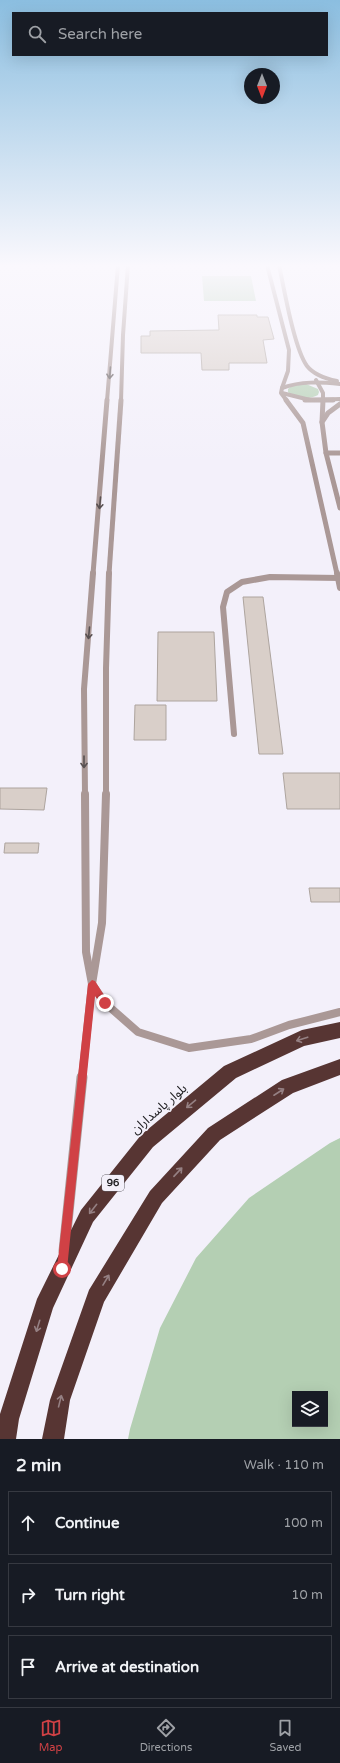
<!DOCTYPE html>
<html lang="en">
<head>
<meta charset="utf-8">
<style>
  body { margin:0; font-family:"Varela Round","Noto Sans Arabic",sans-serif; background:#242831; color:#f1f3f6 }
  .controls { position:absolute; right:12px; bottom:12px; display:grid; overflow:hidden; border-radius:0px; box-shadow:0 4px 16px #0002 }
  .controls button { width:36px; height:36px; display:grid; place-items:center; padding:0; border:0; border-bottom:1px solid #363941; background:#171b24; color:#f1f3f6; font:20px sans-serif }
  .compass { position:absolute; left:244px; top:68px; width:36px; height:36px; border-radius:50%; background:#171b24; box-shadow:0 4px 16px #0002; rotate:180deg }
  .stop { position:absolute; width:12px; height:12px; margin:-9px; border:3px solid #d04145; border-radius:50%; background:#fff }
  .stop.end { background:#d04145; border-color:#fff; box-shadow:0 1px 4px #0008 }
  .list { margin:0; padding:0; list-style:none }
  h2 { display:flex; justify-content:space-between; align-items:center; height:52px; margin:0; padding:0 16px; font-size:17px }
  h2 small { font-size:13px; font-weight:400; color:#9ea1a6 }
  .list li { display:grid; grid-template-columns:26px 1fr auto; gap:12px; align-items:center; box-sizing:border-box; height:64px; margin:0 8px 8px; padding:0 8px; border:1px solid #363941; border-radius:0px }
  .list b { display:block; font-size:15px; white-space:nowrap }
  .list em { font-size:13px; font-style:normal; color:#9ea1a6 }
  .icon { flex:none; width:22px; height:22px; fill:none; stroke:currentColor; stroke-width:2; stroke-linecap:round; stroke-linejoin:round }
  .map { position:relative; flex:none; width:340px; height:1439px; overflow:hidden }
  .search { position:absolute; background:#171b24; box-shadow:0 4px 16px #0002; left:12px; right:12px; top:12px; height:44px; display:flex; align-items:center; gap:10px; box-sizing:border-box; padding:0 14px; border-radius:0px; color:#9ea1a6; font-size:15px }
  .sheet { height:268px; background:#171b24 }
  nav { display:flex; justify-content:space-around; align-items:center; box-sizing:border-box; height:56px; border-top:1px solid #363941; background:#171b24; font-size:11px; color:#9ea1a6 }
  nav a { display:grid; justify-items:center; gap:2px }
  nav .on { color:#d04145 }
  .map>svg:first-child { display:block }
  .green { fill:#b4cfb3; fill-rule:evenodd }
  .building { fill:#d9cfc9; stroke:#ada49e }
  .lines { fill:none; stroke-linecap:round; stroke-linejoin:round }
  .lane-far4 { stroke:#aa9896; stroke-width:4 }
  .lane-far3 { stroke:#aa9896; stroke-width:5 }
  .lane-far2 { stroke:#aa9896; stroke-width:6 }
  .lane-far1 { stroke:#aa9896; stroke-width:8 }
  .lane { stroke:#aa9896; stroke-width:11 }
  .highway { fill:#573533; fill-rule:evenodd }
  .oneway { stroke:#585051 }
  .oneway2 { stroke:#958083 }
  .route { fill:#d04145 }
  .labels { text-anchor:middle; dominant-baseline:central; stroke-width:3.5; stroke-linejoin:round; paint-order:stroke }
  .shield { fill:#f3f0fa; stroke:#605e64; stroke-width:1 }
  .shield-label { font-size:10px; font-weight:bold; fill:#212023 }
  .near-street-label { font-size:13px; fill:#212023; stroke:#f3f0fa }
</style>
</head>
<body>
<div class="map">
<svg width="340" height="1439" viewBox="0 0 340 1439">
  <rect width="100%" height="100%" fill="#f3f0fa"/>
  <g class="green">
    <polygon points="202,276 251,276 256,301 204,301"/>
    <path d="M306,384L318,389L319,392L318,395C310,400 294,399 288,392V389L291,386Z"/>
    <path d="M340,1138V1439H128L130,1429L160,1328L196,1258L249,1198L330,1143ZM295,1394H325V1424H295Z"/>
  </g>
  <g class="building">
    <polygon points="218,315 257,315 257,317 268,317 274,339 263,340 267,363 229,363 229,370 202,370 201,353 141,353 141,336 150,336 150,331 219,330"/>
    <polygon points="243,597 263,597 283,754 259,754"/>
    <polygon points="158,632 214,632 217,701 157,701"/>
    <polygon points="135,705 166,705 166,740 134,740"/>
    <polygon points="283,773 340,773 340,809 287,809"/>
    <polygon points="0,788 47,788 44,810 0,809"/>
    <polygon points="5,843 39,843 38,853 4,853"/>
    <polygon points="309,888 340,888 340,902 311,902"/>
  </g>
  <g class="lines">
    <g class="lane-far4">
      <polyline points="267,265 289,350 288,371 282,388"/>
      <path d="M279,265C284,288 294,348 307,366C314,375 327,379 337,381"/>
      <polyline points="316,380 323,393 323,401"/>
      <polyline points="282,393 310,400 340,399"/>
      <polyline points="107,401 118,265"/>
      <polyline points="121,401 123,335 128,265"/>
      <path d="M287,401L281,393L282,388C301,381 320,382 340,384"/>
    </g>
    <g class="lane-far3">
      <polyline points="286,400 303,423 337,574"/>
      <polyline points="305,400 333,400"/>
      <polyline points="322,422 323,400"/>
      <polyline points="326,453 322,422 328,413 340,404"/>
      <polyline points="340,453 326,453 340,508"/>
      <polyline points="93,574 107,400"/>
      <polyline points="109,574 121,400"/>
    </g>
    <g class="lane-far2">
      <polyline points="337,573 340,588"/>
      <polyline points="234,734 223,607 227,592 242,582 270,577 340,578"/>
      <polyline points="85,795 84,689 93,573"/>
      <polyline points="106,795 106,668 109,573"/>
    </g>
    <g class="lane-far1">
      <polyline points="85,794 86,952 92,984 105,1003 138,1032 189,1048 251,1039 289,1025 340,1012"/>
      <polyline points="82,1078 92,984 102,923 106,794"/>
    </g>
    <polyline class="lane" points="64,1251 82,1077"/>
    <g class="highway">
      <polygon points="340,1022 340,1038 304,1046 236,1078 153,1147 93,1222 53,1308 19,1419 16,1439 0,1439 0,1414 37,1299 81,1210 141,1135 224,1066 302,1030"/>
      <polygon points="340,1059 340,1075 293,1093 220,1140 162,1203 104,1302 70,1400 64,1439 42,1439 50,1400 89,1290 150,1191 208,1128 282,1080"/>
    </g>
  </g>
  <defs><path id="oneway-shaft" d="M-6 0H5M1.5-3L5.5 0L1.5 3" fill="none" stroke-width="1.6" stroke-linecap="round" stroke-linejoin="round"/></defs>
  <g class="oneway">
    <use href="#oneway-shaft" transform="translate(110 373) rotate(94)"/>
    <use href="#oneway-shaft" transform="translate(100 503) rotate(95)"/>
    <use href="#oneway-shaft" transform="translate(89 633) rotate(95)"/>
    <use href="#oneway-shaft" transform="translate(84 762) rotate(90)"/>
  </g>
  <g class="oneway2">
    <use href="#oneway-shaft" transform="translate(302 1039) rotate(162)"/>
    <use href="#oneway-shaft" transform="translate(279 1092) rotate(-33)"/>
    <use href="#oneway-shaft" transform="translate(191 1104) rotate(140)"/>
    <use href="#oneway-shaft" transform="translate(178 1172) rotate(-47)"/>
    <use href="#oneway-shaft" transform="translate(93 1209) rotate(128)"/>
    <use href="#oneway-shaft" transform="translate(106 1280) rotate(-59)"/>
    <use href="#oneway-shaft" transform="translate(38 1326) rotate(107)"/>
    <use href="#oneway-shaft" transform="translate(60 1401) rotate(-76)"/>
  </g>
  <linearGradient id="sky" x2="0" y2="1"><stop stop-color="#8bbee0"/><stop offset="0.57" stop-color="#faf8fd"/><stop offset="1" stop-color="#faf8fd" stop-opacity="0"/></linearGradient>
  <rect width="340" height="466" fill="url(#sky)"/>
  <polygon class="route" points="92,980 95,981 109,1003 108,1006 102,1006 95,996 67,1269 66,1272 62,1274 58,1272 57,1269 88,984"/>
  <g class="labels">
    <rect class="shield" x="102" y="1175" width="22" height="16" rx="3"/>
    <g class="shield-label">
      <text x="113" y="1183">96</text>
    </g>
    <g class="near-street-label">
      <text transform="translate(159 1109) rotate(-41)">بلوار پاسداران</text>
    </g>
  </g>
</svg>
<div class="controls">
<button><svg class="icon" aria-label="layers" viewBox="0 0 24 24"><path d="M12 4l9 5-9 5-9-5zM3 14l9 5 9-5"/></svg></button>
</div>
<svg class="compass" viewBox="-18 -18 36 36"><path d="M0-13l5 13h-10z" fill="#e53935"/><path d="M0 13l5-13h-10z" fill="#9ea1a6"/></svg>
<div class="stop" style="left:62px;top:1269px"></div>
<div class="stop end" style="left:105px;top:1003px"></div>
<div class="search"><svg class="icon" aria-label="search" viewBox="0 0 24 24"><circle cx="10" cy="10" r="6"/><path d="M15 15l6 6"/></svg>Search here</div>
</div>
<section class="sheet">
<h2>2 min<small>Walk · 110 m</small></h2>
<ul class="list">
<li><svg class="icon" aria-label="ahead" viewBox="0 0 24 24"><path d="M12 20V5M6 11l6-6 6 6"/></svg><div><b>Continue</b></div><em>100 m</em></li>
<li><svg class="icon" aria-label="right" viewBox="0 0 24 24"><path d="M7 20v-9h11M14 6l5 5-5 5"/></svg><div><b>Turn right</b></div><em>10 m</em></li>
<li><svg class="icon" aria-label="arrive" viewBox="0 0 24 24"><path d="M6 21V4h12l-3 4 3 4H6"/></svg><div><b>Arrive at destination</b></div></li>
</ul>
</section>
<nav>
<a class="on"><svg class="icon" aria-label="map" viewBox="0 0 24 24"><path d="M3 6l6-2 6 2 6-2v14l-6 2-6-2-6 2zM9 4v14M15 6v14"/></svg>Map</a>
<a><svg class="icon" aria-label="directions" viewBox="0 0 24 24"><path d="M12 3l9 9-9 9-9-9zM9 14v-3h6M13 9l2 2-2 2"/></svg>Directions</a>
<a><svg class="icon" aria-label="saved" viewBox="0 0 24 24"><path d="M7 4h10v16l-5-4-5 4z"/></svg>Saved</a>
</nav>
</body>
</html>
